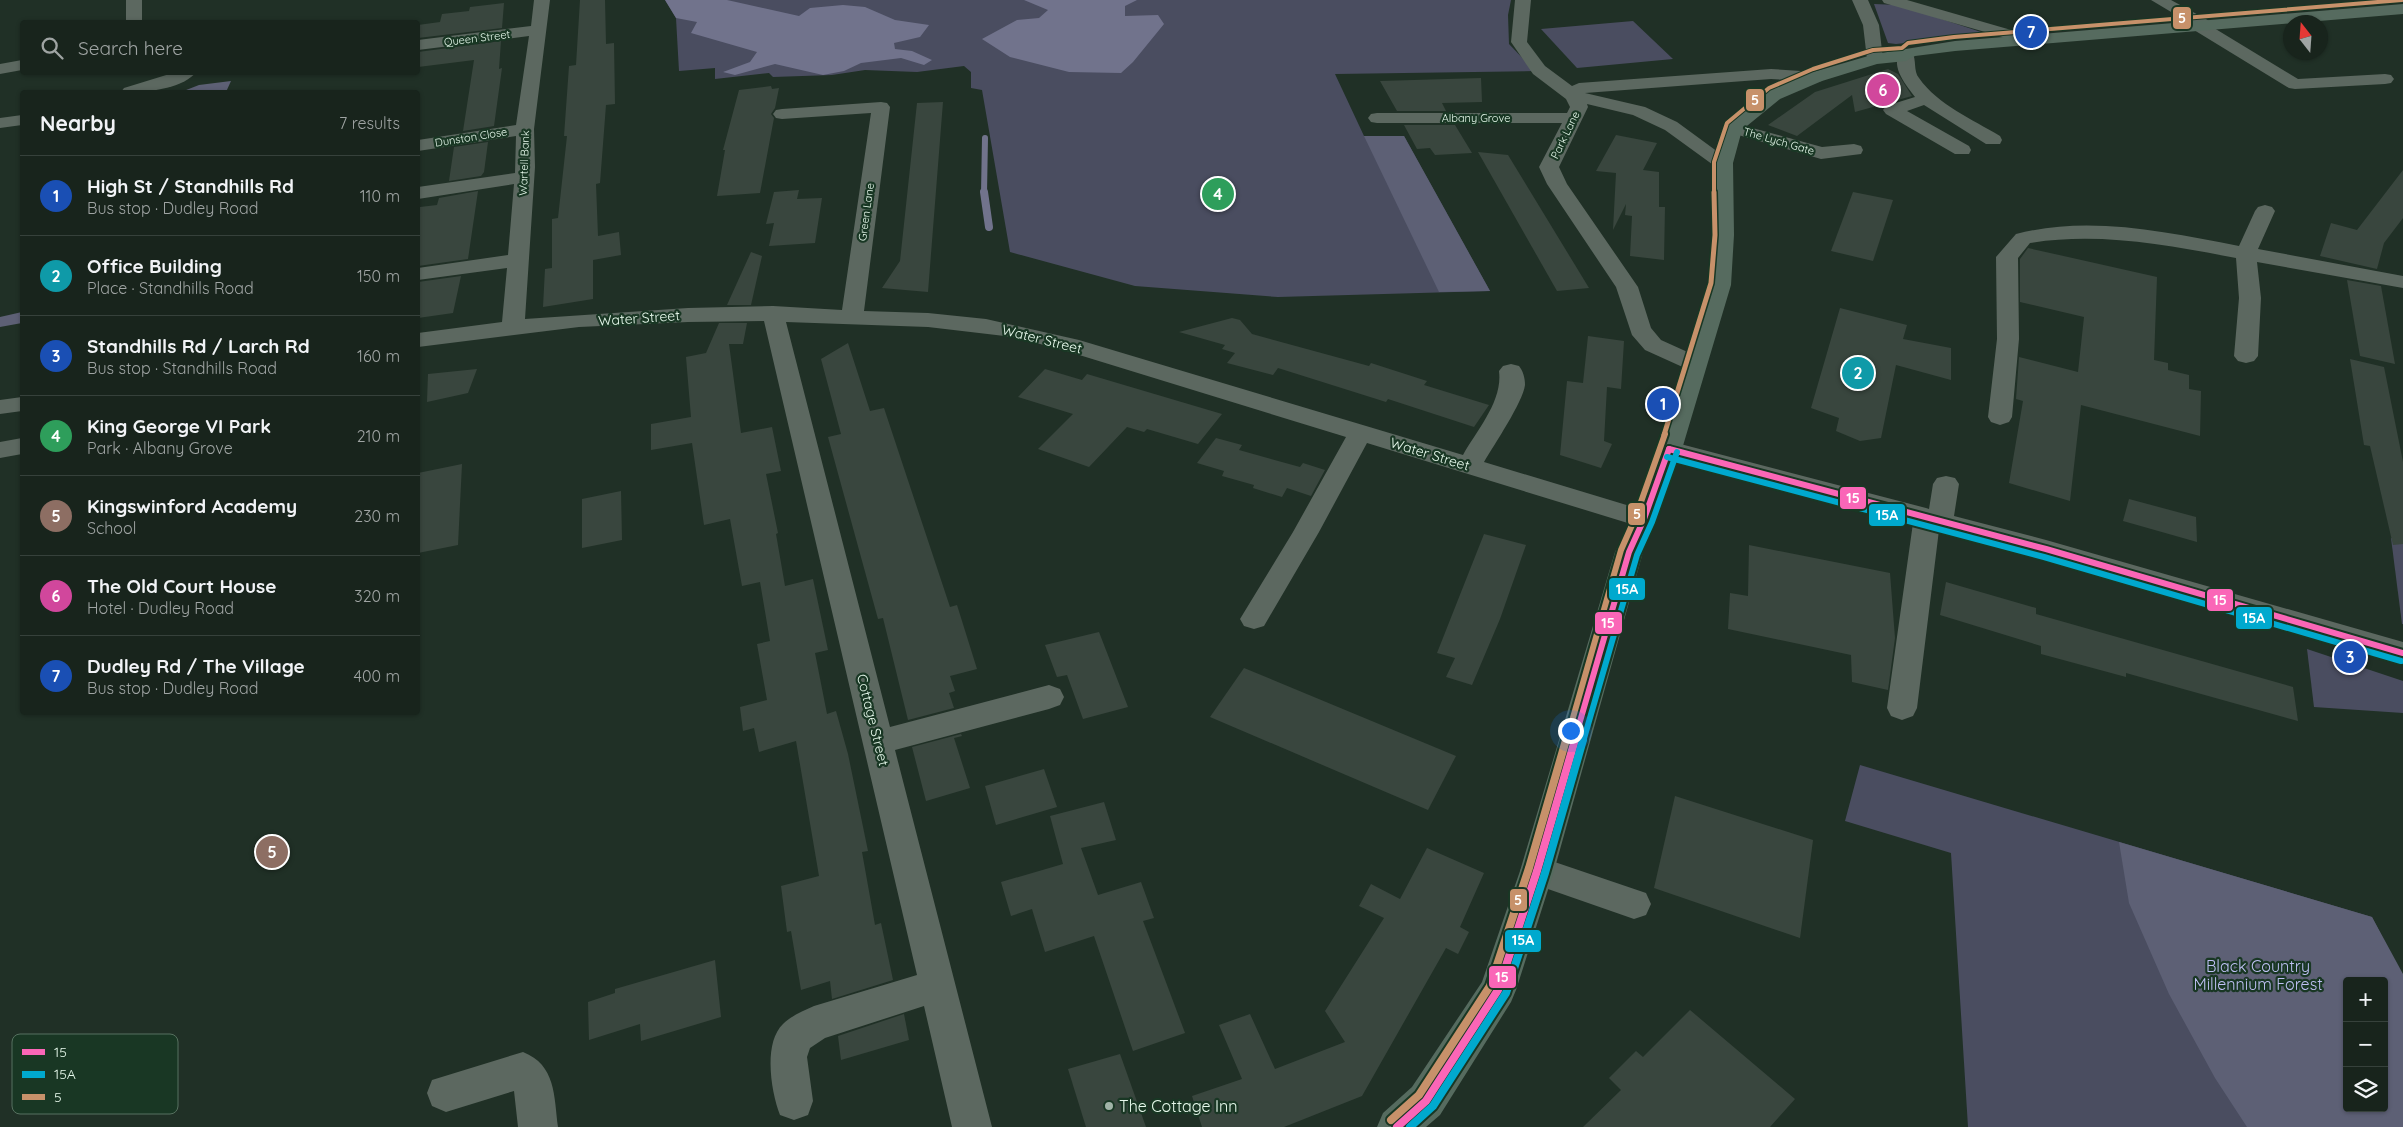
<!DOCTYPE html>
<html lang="en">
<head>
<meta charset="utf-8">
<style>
  body { margin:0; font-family:Quicksand,sans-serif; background:#253029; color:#f1f3f6 }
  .controls { position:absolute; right:15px; bottom:15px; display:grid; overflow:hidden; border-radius:5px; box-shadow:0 1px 4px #0004 }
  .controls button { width:45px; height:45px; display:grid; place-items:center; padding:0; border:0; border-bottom:1px solid #36413b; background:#18241c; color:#f1f3f6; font:25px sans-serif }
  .compass { position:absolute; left:2283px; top:15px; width:45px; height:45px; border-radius:50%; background:#18241c; box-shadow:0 1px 4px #0004; rotate:343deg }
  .you { position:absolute; left:1570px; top:730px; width:18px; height:18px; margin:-12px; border:4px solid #fff; border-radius:50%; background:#1a73e8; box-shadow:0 0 0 8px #1a73e833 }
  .badge { display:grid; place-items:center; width:32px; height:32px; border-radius:50%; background:#a1b3a7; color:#fff; font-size:16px; font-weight:700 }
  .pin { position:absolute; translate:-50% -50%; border:2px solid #fff; box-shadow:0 1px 5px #0006 }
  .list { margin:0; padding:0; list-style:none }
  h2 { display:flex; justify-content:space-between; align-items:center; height:65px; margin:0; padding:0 20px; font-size:21px }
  h2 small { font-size:16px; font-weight:400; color:#9fa4a3 }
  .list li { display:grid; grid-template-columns:32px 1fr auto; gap:15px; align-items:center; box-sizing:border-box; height:80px; padding:0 20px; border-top:1px solid #36413b }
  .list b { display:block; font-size:19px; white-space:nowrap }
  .list p { margin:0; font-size:16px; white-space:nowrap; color:#9fa4a3 }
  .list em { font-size:16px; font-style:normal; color:#9fa4a3 }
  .icon { flex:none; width:28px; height:28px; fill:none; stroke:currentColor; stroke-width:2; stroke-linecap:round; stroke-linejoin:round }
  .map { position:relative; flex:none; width:2403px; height:1127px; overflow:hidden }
  .search { position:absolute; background:#18241c; box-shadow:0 1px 4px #0004; left:20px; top:20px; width:400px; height:55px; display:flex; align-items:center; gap:12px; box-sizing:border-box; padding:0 18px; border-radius:5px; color:#9fa4a3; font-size:19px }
  .panel { position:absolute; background:#18241c; box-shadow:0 1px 4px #0004; left:20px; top:90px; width:400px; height:625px; border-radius:5px }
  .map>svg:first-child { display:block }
  .green { fill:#4a4d60; fill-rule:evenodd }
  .forest { fill:#5d6075; fill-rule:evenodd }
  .water { fill:#71738c }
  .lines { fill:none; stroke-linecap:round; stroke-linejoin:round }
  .stream-far1 { stroke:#71738c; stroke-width:6 }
  .stream { stroke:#71738c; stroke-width:8 }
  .building { fill:#39463e }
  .minor { fill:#5c6860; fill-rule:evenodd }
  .major { fill:#566b5f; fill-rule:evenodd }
  .bus-1-far1-casing { stroke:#193724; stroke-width:10 }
  .bus-1-casing { stroke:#193724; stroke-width:12 }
  .bus-2-far1-casing { stroke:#193724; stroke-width:10 }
  .bus-2-casing { stroke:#193724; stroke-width:12 }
  .bus-3-far3-casing { stroke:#193724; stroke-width:6 }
  .bus-3-far2-casing { stroke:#193724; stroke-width:8 }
  .bus-3-far1-casing { stroke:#193724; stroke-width:10 }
  .bus-3-casing { stroke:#193724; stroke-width:12 }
  .bus-1-far1 { stroke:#fa66b7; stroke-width:6 }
  .bus-1 { stroke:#fa66b7; stroke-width:8 }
  .bus-2-far1 { stroke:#00a9ce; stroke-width:6 }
  .bus-2 { stroke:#00a9ce; stroke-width:8 }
  .bus-3-far3 { stroke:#c7916a; stroke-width:4 }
  .bus-3-far2 { stroke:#c7916a; stroke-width:5 }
  .bus-3-far1 { stroke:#c7916a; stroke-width:6 }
  .bus-3 { stroke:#c7916a; stroke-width:8 }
  .poi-dot { fill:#a1b3a7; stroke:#193724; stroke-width:2 }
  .labels { text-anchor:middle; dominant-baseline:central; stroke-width:4.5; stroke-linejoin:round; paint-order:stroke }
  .far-street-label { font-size:11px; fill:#e7f9ec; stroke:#193724 }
  .street-label { font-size:14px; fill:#e7f9ec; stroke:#193724 }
  .near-park-label { font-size:16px; fill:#bfc0f4; stroke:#193724 }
  .near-poi-label { font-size:16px; fill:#e7f9ec; stroke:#193724; text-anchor:start }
  .key { fill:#193724; stroke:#577160; stroke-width:1 }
  .key-label { font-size:14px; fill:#e7f9ec }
  .line-badge { stroke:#193724; stroke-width:2 }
  .badge-label { font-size:14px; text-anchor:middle; font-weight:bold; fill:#fff }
</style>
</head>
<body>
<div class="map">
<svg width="2403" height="1127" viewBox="0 0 2403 1127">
  <rect width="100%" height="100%" fill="#203026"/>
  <g class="green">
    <polygon points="665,0 1511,0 1508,15 1509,44 1535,71 1335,74 1364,136 1404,136 1490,291 1278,297 1135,286 1010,252 982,90 971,88 971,72 964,66 917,72 865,70 832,75 773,77 769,73 715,79 715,68 679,71 676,18"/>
    <polygon points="1874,4 1899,5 1981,32 1983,35 1896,44 1888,43"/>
    <polygon points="1633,21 1673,59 1577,68 1541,29"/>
    <polygon points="2391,538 2403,541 2403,624 2402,624"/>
    <polygon points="2307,649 2403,681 2403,713 2314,707"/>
    <path d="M1860,765L2372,917L2403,978V1127H1968L1951,853L1845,821ZM2347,981H2384V1108H2347Z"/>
  </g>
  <g class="forest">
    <polygon points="231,81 226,92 181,92 199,85"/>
    <polygon points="1364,136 1404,136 1490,291 1439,292"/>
    <polygon points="22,312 22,323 0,327 0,317"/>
    <path d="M2119,842L2372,917L2403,974V1127H2247L2215,1078L2169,994L2129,903ZM2347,981H2384V1108H2347Z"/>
  </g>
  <g class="water">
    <polygon points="665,0 727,0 799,16 810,8 843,5 865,7 895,20 929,25 920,37 894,43 895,49 912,51 932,60 924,65 901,58 861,63 844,71 823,75 775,64 735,75 723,72 750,62 757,52 691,33 697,22 676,18"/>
    <polygon points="1024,0 1137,0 1125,6 1125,16 1158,15 1164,24 1133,62 1121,73 1069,72 1010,57 982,39 1017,20 1039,18 1048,10"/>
  </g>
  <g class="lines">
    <polyline class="stream-far1" points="984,193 985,138"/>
    <polyline class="stream" points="984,192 989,227"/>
  </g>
  <g class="building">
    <polygon points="580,0 605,0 606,44 614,43 615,104 606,105 600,183 596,184 598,236 619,232 621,255 593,260 593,299 543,307 545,269 552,268 552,219 558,218 567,136 564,136 569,66 576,65"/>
    <polygon points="504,3 502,28 418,38 418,25 440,22 442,14 469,11 470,7"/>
    <polygon points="501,41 499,69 502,68 494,126 463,131 474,60 418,67 418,52"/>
    <polygon points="1888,69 1898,74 1912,96 1855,112 1852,95 1797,136 1768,125 1815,92"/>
    <polygon points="1481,78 1482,102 1442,103 1446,111 1397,111 1380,81"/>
    <polygon points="771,86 772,89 779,88 775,108 771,114 774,118 760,193 717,196 725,150 723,150 739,90"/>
    <polygon points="943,102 928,292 882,288 900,261 917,103"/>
    <polygon points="1404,125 1455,125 1472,153 1435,155 1430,148 1417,149"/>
    <polygon points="1616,135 1657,143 1643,170 1659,172 1659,207 1665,207 1664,260 1630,256 1632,216 1625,215 1626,204 1613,230 1616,173 1596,171"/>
    <polygon points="488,142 484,172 481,176 449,181 454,147"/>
    <polygon points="1478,152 1508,155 1589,288 1557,291"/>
    <polygon points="2403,170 2403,218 2384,243 2377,269 2320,256 2331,223 2357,230"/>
    <polygon points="799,190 797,199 822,198 815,243 769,246 774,223 766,224 774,192"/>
    <polygon points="478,191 468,259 418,266 418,217 420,207 437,205 439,198"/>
    <polygon points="1853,192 1893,200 1873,261 1831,251"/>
    <polygon points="2028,248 2157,277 2154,360 2168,363 2168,370 2189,375 2189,389 2201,391 2200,436 2081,405 2070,501 2009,483 2023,401 2016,399 2019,357 2078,372 2084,317 2020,302 2020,259"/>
    <polygon points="751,252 762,256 751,305 727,305"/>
    <polygon points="461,276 453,313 418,318 418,282"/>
    <polygon points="2347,280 2381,286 2395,364 2360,356"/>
    <polygon points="1840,308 1907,325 1903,339 1951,348 1951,380 1896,365 1881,438 1860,441 1836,431 1839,418 1811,408"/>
    <polygon points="1232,318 1240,320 1252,334 1369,366 1371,363 1427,381 1424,385 1489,405 1474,427 1388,399 1386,402 1278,368 1273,375 1227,363 1235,353 1222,349 1225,345 1179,332"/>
    <polygon points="719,323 747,323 743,344 729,344 741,433 772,427 781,471 766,474 778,533 776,534 785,586 813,579 828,650 815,653 827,714 836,711 848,754 868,851 862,852 875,925 881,923 893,980 832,999 830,981 801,990 791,931 787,932 781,886 819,876 796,741 759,752 754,728 743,731 740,707 767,700 757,644 770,641 760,582 742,586 730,519 704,525 692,443 651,450 651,424 691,417 686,357 706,353"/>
    <polygon points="1588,336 1624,341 1621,389 1607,387 1604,441 1612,444 1601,468 1560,455 1567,381 1583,383"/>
    <polygon points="848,343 870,411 884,408 950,607 957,605 977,669 950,676 955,691 949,693 954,708 908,720 883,618 878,619 828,437 841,434 821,359"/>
    <polygon points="2350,359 2384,367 2403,462 2403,544 2393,545 2370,446 2364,445"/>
    <polygon points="477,369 468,393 427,402 428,374"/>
    <polygon points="1045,369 1082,380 1087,374 1222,414 1198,444 1147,429 1144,432 1127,427 1089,467 1038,449 1073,414 1018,397"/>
    <polygon points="1216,438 1242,445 1239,450 1300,467 1303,463 1325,470 1311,496 1287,488 1282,497 1253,488 1254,485 1222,476 1224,471 1197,463"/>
    <polygon points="462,464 458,545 418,553 418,473"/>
    <polygon points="621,491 622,540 582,548 582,499"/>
    <polygon points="2129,499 2196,517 2197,542 2123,521"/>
    <polygon points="1484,534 1526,545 1500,619 1472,685 1446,677 1455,658 1437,653"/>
    <polygon points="1749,545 1890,573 1895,638 1888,690 1852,682 1851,655 1728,629 1730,593 1748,596"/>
    <polygon points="1946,582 2036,608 2036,614 2293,687 2298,721 2126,673 2126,677 2041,654 2041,646 1940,615"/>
    <polygon points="1099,632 1128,707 1083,719 1067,675 1057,677 1045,645"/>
    <polygon points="1244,668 1456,756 1428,810 1210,717"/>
    <polygon points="961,734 962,736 954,738 970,788 926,801 912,747"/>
    <polygon points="1044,769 1057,807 996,825 985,786"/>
    <polygon points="1675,796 1813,840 1800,938 1654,888"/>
    <polygon points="1104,802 1116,840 1081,848 1098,895 1141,882 1154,918 1143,921 1185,1033 1133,1051 1094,936 1045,952 1032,909 1011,916 1001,882 1063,864 1050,816"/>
    <polygon points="1427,848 1484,873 1460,927 1469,932 1458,954 1446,948 1362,1096 1284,1127 1202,1127 1192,1096 1242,1079 1219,1025 1250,1014 1275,1069 1345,1042 1325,1011 1384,918 1359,906 1371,884 1400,899"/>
    <polygon points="715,960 721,1017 641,1041 640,1024 589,1040 588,1002 615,993 615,989"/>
    <polygon points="1690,1010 1795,1099 1770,1127 1583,1127 1621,1090 1609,1078 1636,1051 1643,1057"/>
    <polygon points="904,1014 909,1040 841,1060 838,1036"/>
    <polygon points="1120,1054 1146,1127 1086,1127 1068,1069"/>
  </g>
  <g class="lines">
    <g class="minor">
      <rect x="126" y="0" width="16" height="22"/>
      <path d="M534,0H550L534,129L535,167L525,319L688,308L773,306L842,310L871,113L782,119L776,118L773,114L776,110L782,109L881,102L887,103L890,107L864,311L928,313L986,319L1079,340L1463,455C1477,430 1503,401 1499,371L1503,366L1511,364L1519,366C1523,371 1525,378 1525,385C1523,402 1494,445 1484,462L1653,513L1657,519L1653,525L1644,528L1367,443L1319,532L1264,626L1254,629L1244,626L1240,619L1293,532L1346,437L1063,350L1013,337L928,327L786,322L890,727L1049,685L1060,689L1064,697L1060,705L1049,709L895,750L992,1127H952L924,1006L825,1038L810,1048L807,1057L813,1101L808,1115L794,1120L780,1115C771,1092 763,1043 783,1024C791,1016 803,1011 814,1006L917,975L764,321L688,322L579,327L418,347V333L502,322L507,268L418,280V268L508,255L514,184L418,199V187L515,173L516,136L418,151V140L516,125L529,36L418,50V40L531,26Z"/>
      <polygon points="1515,0 1531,0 1527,42 1545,66 1572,86 1579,83 1771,69 1816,72 1822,73 1825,77 1822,81 1816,82 1771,79 1585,93 1645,107 1677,122 1733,163 1730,167 1716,167 1665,130 1633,115 1587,104 1588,107 1559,167 1567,184 1638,287 1651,328 1661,340 1703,359 1707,364 1703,369 1695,371 1687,369 1645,350 1632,335 1616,287 1547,184 1539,167 1562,123 1377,123 1371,122 1368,118 1371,114 1377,113 1567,113 1570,107 1566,99 1533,74 1511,42"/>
      <polygon points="1852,0 1868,0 1879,25 1883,59 1881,63 1869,63 1867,59 1863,25"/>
      <polygon points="1882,0 1907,0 2032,36 2034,39 2032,42 2020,42 1884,3"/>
      <polygon points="2151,0 2171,0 2213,23 2215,26 2214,28 2298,79 2385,74 2391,75 2394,79 2391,83 2385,84 2295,89 2289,88 2194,30 2192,27 2193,25"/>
      <path d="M1906,51L1912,52C1917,60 1913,71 1919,78C1938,105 1972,119 2000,136L2002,140L2000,144H1986L1924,105L1907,111L1969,146L1971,150L1969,154H1955L1886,114L1883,110L1886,106L1915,97C1907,86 1890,67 1900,52Z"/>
      <polygon points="22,60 22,70 0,74 0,64"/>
      <path d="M176,72H196C184,89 140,94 121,92L124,88Z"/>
      <polygon points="22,115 22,125 0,128 0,118"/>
      <polygon points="1734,123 1822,147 1854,144 1861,146 1863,150 1861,154 1821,159 1728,132 1725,128 1728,124"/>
      <path d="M2265,205L2272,207L2275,211L2258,249L2403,276V288L2257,262L2261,298L2258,356L2254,361L2246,363L2238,361L2234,356L2239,298L2236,258C2166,245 2100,232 2030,243L2018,258L2019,339L2012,417L2009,422L2000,425L1991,422L1988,417L1997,339L1996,257L2016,234C2089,215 2166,232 2239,246L2255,211L2258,207Z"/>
      <polygon points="22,397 22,411 0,414 0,400"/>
      <polygon points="22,438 22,454 0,458 0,442"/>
      <polygon points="1669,441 1926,508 1929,509 1933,484 1937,478 1946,476 1955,478 1959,484 1954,516 2046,540 2403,642 2403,664 2042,557 1939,530 1917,708 1913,716 1902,720 1891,716 1887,708 1913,523 1660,455 1656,449 1660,443"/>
      <polygon points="1537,856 1646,893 1651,904 1646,915 1634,919 1525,881 1520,871 1525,861"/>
      <path d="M523,1052C556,1065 554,1096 558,1127H518L514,1091L446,1112L432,1106L427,1093L432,1080Z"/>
    </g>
    <polygon class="major" points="2403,4 2403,14 1955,51 1915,56 1906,61 1877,64 1822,81 1780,99 1742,130 1733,163 1734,235 1731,285 1682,449 1657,519 1643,552 1554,871 1516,990 1511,1002 1440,1115 1426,1127 1377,1127 1383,1113 1412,1087 1482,982 1520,871 1615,552 1631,519 1656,449 1709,285 1714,235 1713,163 1725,128 1768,91 1810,73 1875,54 1955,41"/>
    <g class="bus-1-far1-casing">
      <g id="bus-1-far1">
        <polyline points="1669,449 2046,549 2403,653"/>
        <polyline points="1574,742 1629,552 1644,519 1669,449"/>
      </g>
    </g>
    <g class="bus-1-casing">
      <polyline id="bus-1" points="1397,1127 1426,1101 1498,990 1537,871 1575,740"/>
    </g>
    <g class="bus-2-far1-casing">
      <g id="bus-2-far1">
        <polyline points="1667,457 2044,557 2401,661"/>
        <polyline points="1583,742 1637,555 1652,522 1677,452"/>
      </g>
    </g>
    <g class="bus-2-casing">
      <polyline id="bus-2" points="1410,1127 1433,1106 1506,993 1545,873 1583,740"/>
    </g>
    <g class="bus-3-far3-casing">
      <polyline id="bus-3-far3" points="1714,193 1714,162 1727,123 1769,88 1813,69 1873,50 1902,48 1908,43 1954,37 2402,0"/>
    </g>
    <g class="bus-3-far2-casing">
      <polyline id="bus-3-far2" points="1664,435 1711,283 1715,235 1714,192"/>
    </g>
    <g class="bus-3-far1-casing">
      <polyline id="bus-3-far1" points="1566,742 1621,550 1636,516 1665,434"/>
    </g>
    <g class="bus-3-casing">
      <polyline id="bus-3" points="1391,1120 1419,1095 1490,986 1529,868 1566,740"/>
    </g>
    <use href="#bus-1-far1" class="bus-1-far1"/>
    <use href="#bus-1" class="bus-1"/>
    <use href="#bus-2-far1" class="bus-2-far1"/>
    <use href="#bus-2" class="bus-2"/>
    <use href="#bus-3-far3" class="bus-3-far3"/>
    <use href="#bus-3-far2" class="bus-3-far2"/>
    <use href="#bus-3-far1" class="bus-3-far1"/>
    <use href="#bus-3" class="bus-3"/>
  </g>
  <circle class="poi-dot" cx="1109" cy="1106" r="5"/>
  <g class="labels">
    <g class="far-street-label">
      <text transform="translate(477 38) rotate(-7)">Queen Street</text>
      <text x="1476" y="118">Albany Grove</text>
      <text transform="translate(1565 135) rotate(-64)">Park Lane</text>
      <text transform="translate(471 137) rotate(-9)">Dunston Close</text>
      <text transform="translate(1779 141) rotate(16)">The Lych Gate</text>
      <text transform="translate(524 163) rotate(-88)">Wartell Bank</text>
      <text transform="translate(866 212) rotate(-82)">Green Lane</text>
    </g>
    <g class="street-label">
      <text transform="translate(639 318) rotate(-4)">Water Street</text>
      <text transform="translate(1042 339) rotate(14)">Water Street</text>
      <text transform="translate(1430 454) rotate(17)">Water Street</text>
      <text transform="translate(873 720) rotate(76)">Cottage Street</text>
    </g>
    <g class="near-park-label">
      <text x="2258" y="966">Black Country<tspan x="2258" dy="18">Millennium Forest</tspan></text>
    </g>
    <g class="near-poi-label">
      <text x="1119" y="1106">The Cottage Inn</text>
    </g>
  </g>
  <rect x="12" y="1034" width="166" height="80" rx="8" class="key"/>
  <rect x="22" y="1049" width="23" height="6" fill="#fa66b7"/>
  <rect x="22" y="1071" width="23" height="7" fill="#00a9ce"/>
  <rect x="22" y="1094" width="23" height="6" fill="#c7916a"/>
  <g class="key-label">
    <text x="54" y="1057">15</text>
    <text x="54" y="1079">15A</text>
    <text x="54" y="1102">5</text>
  </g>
  <g class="line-badge">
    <rect x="2172" y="6" width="20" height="24" rx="5" fill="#c7916a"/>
    <rect x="1745" y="88" width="20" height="24" rx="5" fill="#c7916a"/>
    <rect x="1839" y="486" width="28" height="24" rx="5" fill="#fa66b7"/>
    <rect x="1627" y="502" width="19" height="24" rx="5" fill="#c7916a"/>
    <rect x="1868" y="503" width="38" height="24" rx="5" fill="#00a9ce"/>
    <rect x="1608" y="577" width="38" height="24" rx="5" fill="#00a9ce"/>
    <rect x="2206" y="588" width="28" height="24" rx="5" fill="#fa66b7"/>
    <rect x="2235" y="606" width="38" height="24" rx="5" fill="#00a9ce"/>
    <rect x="1594" y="611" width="29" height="24" rx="5" fill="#fa66b7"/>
    <rect x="1509" y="888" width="19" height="24" rx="5" fill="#c7916a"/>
    <rect x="1504" y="929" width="38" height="24" rx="5" fill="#00a9ce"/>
    <rect x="1488" y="965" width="29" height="24" rx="5" fill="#fa66b7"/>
  </g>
  <g class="badge-label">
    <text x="2182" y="23">5</text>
    <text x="1755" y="105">5</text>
    <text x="1853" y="503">15</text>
    <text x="1637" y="519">5</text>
    <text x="1887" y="520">15A</text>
    <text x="1627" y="594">15A</text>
    <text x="2220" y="605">15</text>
    <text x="2254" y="623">15A</text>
    <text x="1608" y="628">15</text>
    <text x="1518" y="905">5</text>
    <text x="1523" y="945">15A</text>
    <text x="1502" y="982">15</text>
  </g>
</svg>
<div class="controls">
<button>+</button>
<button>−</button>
<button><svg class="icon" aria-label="layers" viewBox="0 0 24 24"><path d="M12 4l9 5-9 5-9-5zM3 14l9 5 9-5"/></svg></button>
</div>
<svg class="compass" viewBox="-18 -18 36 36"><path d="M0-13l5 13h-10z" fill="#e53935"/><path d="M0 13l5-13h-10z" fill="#9fa4a3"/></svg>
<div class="you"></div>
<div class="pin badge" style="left:1663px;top:404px;background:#1a4fb4">1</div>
<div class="pin badge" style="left:1858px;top:373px;background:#0f9aa8">2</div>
<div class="pin badge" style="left:2350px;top:657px;background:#1a4fb4">3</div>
<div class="pin badge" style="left:1218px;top:194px;background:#2e9e5b">4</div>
<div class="pin badge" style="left:272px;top:852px;background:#8d6e63">5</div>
<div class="pin badge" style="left:1883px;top:90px;background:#d1479c">6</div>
<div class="pin badge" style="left:2031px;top:32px;background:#1a4fb4">7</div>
<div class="search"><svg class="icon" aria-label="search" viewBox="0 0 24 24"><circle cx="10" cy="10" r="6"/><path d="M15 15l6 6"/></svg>Search here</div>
<section class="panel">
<h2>Nearby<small>7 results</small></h2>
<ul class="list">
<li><span class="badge" style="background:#1a4fb4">1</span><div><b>High St / Standhills Rd</b><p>Bus stop · Dudley Road</p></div><em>110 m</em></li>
<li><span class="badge" style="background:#0f9aa8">2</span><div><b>Office Building</b><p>Place · Standhills Road</p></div><em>150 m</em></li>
<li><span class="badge" style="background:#1a4fb4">3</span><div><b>Standhills Rd / Larch Rd</b><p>Bus stop · Standhills Road</p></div><em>160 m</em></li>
<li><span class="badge" style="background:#2e9e5b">4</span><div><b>King George VI Park</b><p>Park · Albany Grove</p></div><em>210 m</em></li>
<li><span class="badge" style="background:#8d6e63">5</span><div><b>Kingswinford Academy</b><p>School</p></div><em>230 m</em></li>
<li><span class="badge" style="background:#d1479c">6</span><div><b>The Old Court House</b><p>Hotel · Dudley Road</p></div><em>320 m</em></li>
<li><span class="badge" style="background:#1a4fb4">7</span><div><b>Dudley Rd / The Village</b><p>Bus stop · Dudley Road</p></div><em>400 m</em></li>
</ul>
</section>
</div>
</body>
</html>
